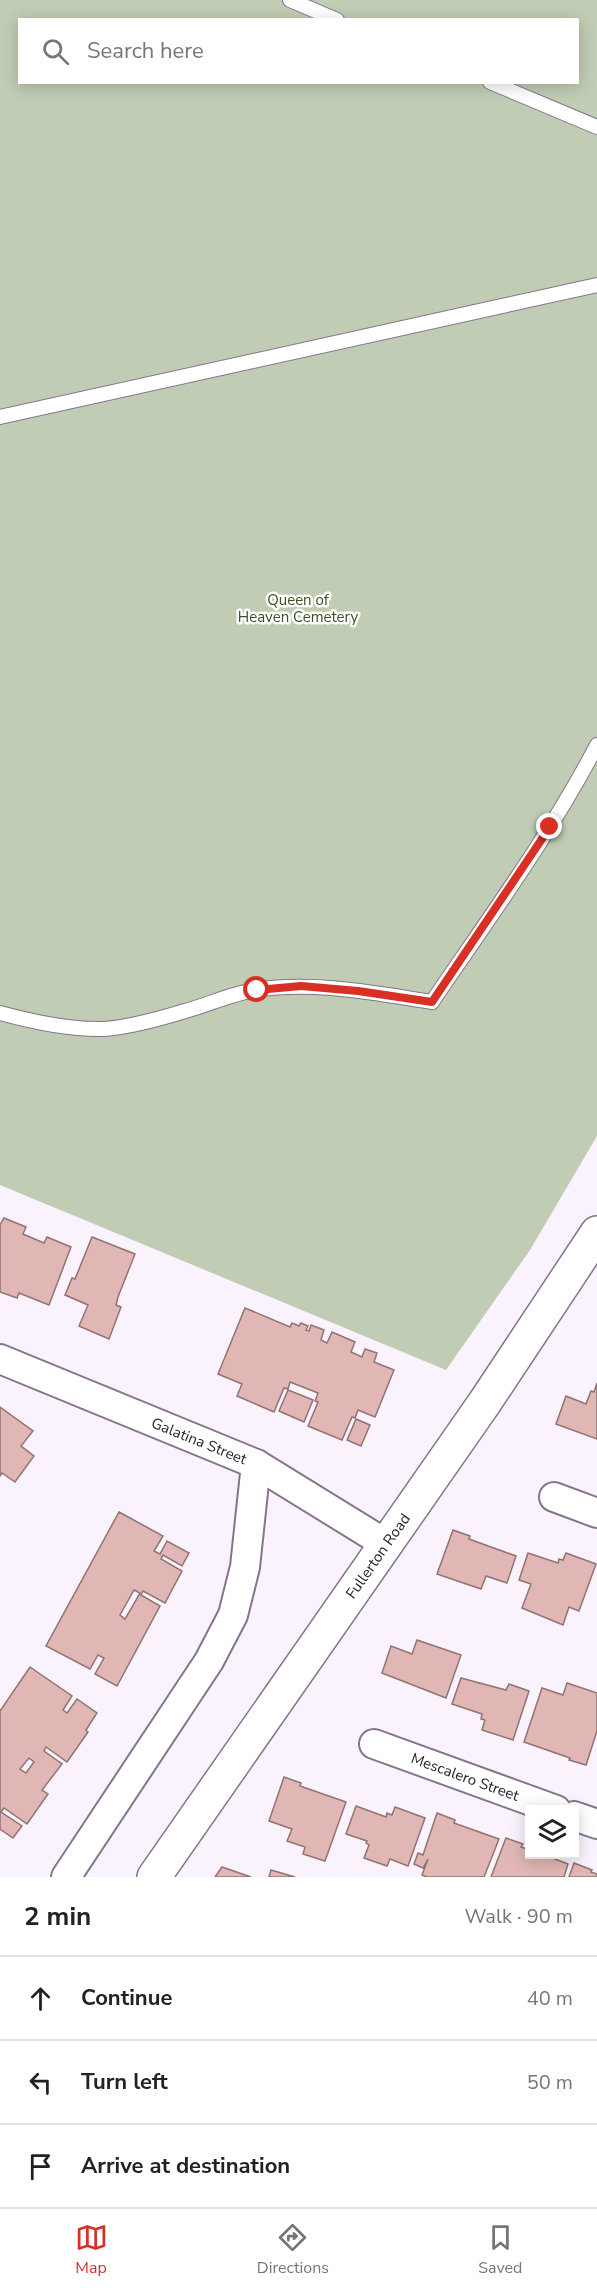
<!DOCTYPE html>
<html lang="en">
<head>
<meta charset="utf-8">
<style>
  body { margin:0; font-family:"Nunito Sans",sans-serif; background:#f6f6f6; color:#222 }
  .controls { position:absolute; right:18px; bottom:18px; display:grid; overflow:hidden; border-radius:0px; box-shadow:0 3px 15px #0003 }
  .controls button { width:54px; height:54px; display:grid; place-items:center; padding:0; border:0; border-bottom:2px solid #e0e0e0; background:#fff; color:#222; font:30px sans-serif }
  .stop { position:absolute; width:18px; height:18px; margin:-14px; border:4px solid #d93025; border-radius:50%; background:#fff }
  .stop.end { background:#d93025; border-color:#fff; box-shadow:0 2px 6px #0008 }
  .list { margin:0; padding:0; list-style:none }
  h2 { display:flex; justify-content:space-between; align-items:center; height:78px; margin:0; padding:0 24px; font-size:26px }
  h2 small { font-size:20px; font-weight:400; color:#767676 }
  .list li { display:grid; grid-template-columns:39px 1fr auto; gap:18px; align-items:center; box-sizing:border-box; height:84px; padding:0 24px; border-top:2px solid #e0e0e0 }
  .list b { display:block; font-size:22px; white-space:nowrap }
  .list em { font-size:20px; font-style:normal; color:#767676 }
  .icon { flex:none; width:33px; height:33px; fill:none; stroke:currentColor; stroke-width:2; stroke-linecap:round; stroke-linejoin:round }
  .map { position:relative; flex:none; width:597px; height:1877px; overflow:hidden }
  .search { position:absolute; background:#fff; box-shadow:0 3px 15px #0003; left:18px; right:18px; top:18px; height:66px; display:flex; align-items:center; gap:15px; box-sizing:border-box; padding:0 21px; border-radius:0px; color:#767676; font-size:22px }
  .sheet { height:330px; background:#fff }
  nav { display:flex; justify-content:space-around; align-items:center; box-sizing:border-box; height:84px; border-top:2px solid #e0e0e0; background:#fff; font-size:16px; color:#767676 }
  nav a { display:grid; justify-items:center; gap:3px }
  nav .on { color:#d93025 }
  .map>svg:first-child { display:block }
  .green { fill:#c0ccb4; fill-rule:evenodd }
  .building { fill:#e0b7b4; stroke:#917371; stroke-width:1.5; fill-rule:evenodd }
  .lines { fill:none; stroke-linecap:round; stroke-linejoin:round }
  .lane-casing { stroke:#84758c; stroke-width:16 }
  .street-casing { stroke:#84758c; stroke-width:32 }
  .primary-casing { stroke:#84758c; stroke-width:36 }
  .lane { stroke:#fff; stroke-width:14 }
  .street { stroke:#fff; stroke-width:28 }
  .primary { stroke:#fff; stroke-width:33 }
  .route { stroke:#d93025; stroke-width:8 }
  .labels { text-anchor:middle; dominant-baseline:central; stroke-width:5; stroke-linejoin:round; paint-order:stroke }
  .park-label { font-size:15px; fill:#3b511f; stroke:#fff }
  .street-label { font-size:15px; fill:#27212b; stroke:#fff }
</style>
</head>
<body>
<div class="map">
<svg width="597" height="1877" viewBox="0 0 597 1877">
  <rect width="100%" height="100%" fill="#faf3fd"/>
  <path class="green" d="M0,0H597V1136L530,1250L446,1370L0,1185ZM20,20H578V82H20Z"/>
  <g class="building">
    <polygon points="4,1218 26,1227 23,1234 44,1243 47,1237 71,1247 49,1305 19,1293 17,1298 0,1292 0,1225"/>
    <polygon points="92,1237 135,1254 118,1297 116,1305 121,1307 109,1339 79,1326 88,1305 65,1295 72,1278 75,1279"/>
    <polygon points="245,1308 290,1327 292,1323 299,1326 301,1323 308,1326 306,1330 309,1331 311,1325 324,1330 321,1340 327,1343 332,1332 355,1342 351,1352 362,1357 365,1349 377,1353 374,1362 394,1370 375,1417 358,1410 355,1418 352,1417 342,1440 308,1426 318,1402 315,1401 318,1393 290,1382 288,1389 284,1388 274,1412 237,1396 242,1384 218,1374"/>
    <polygon points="597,1383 597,1439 556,1424 566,1396 586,1404 591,1391 594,1392"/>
    <polygon points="288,1390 313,1400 304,1422 279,1411"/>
    <polygon points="0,1407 33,1431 21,1446 34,1456 15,1482 2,1473 0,1476"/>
    <polygon points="356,1419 370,1425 361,1446 347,1440"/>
    <path d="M119,1512L163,1536L154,1551L160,1554L167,1541L189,1553L182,1566L163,1555L161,1559L182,1571L165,1603L143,1591L141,1595L160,1606L117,1686L95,1674L104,1658L98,1655L90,1669L46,1646ZM134,1590L140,1593L125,1619L120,1615Z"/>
    <polygon points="453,1530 470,1536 469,1539 516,1556 507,1583 486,1576 481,1589 437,1574"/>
    <polygon points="528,1553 558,1563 559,1559 563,1560 566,1553 596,1564 579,1611 569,1607 563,1625 522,1608 531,1584 519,1580"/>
    <polygon points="417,1640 461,1655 446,1698 382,1673 391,1646 412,1654"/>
    <path d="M30,1667L72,1696L63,1710L67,1713L77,1699L97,1713L86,1730L88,1732L67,1762L46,1747L44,1751L62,1764L42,1790L48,1794L27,1824L4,1808L1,1812L22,1826L13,1838L0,1829V1711ZM29,1758L34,1762L26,1773L20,1769Z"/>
    <polygon points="461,1678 506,1690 509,1684 529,1691 513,1740 482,1730 485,1720 481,1719 482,1714 452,1704"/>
    <polygon points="567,1683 597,1693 597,1731 586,1765 569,1760 570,1758 524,1742 542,1688 563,1695"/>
    <polygon points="284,1777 301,1783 300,1786 346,1802 325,1861 303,1854 305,1847 287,1841 292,1829 269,1821"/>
    <polygon points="356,1806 386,1817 387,1813 392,1815 395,1807 425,1818 408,1866 390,1859 387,1866 364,1858 369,1845 366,1843 367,1841 346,1834"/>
    <polygon points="437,1813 455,1820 454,1823 499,1839 484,1877 427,1877 422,1875 428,1859 423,1868 414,1864 418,1853 423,1855"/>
    <polygon points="506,1838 523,1844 521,1847 530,1850 530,1854 542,1854 568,1864 564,1877 491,1877"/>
    <polygon points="574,1863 592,1870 591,1872 597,1874 597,1877 569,1877"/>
    <polygon points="222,1867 251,1877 215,1877"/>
    <polygon points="271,1870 295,1877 269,1877"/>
  </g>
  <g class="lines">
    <g class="lane-casing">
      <g id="lane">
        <polyline points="290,0 337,20"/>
        <polyline points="490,82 597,127"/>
        <polyline points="0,417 597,285"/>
        <path d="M0,1013C33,1022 70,1030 104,1029C131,1027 159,1019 185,1011C208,1005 230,994 255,990C314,981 374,993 432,1002C489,918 550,835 597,745"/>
      </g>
    </g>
    <g class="street-casing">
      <g id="street">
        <polyline points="0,1359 256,1464 386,1544"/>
        <polyline points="554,1497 597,1513"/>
        <polyline points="374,1744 556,1810"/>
        <polyline points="574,1816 597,1824"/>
        <polyline points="66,1877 209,1661 233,1615 245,1567 256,1464"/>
      </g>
    </g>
    <g class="primary-casing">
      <polyline id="primary" points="154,1877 485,1402 597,1233"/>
    </g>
    <use href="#lane" class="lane"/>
    <use href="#street" class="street"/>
    <use href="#primary" class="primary"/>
  </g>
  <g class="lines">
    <polyline class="route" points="257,990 301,986 358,991 432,1002 550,827"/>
  </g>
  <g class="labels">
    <g class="park-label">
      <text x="298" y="600">Queen of<tspan x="298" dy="17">Heaven Cemetery</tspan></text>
    </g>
    <g class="street-label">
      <text transform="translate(199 1441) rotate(22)">Galatina Street</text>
      <text transform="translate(378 1556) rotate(-55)">Fullerton Road</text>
      <text transform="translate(465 1777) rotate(20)">Mescalero Street</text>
    </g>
  </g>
</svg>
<div class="controls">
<button><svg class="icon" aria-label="layers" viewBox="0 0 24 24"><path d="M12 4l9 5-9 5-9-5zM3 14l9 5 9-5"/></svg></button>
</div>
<div class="stop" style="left:257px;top:990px"></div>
<div class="stop end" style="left:550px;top:827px"></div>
<div class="search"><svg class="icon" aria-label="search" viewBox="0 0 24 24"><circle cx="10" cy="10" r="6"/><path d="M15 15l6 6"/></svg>Search here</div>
</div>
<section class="sheet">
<h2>2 min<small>Walk · 90 m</small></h2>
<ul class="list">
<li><svg class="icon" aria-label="ahead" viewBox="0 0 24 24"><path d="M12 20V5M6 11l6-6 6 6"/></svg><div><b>Continue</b></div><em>40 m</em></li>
<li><svg class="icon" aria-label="left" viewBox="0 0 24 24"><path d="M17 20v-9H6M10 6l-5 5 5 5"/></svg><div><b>Turn left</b></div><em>50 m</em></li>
<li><svg class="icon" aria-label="arrive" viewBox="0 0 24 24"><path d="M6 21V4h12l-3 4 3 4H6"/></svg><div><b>Arrive at destination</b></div></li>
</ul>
</section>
<nav>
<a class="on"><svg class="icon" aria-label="map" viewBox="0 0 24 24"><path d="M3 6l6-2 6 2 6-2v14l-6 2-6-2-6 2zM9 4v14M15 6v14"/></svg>Map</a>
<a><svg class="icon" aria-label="directions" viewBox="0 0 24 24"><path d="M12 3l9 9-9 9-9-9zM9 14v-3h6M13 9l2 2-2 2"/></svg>Directions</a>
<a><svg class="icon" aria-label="saved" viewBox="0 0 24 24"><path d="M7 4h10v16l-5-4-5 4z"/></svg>Saved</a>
</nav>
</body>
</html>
